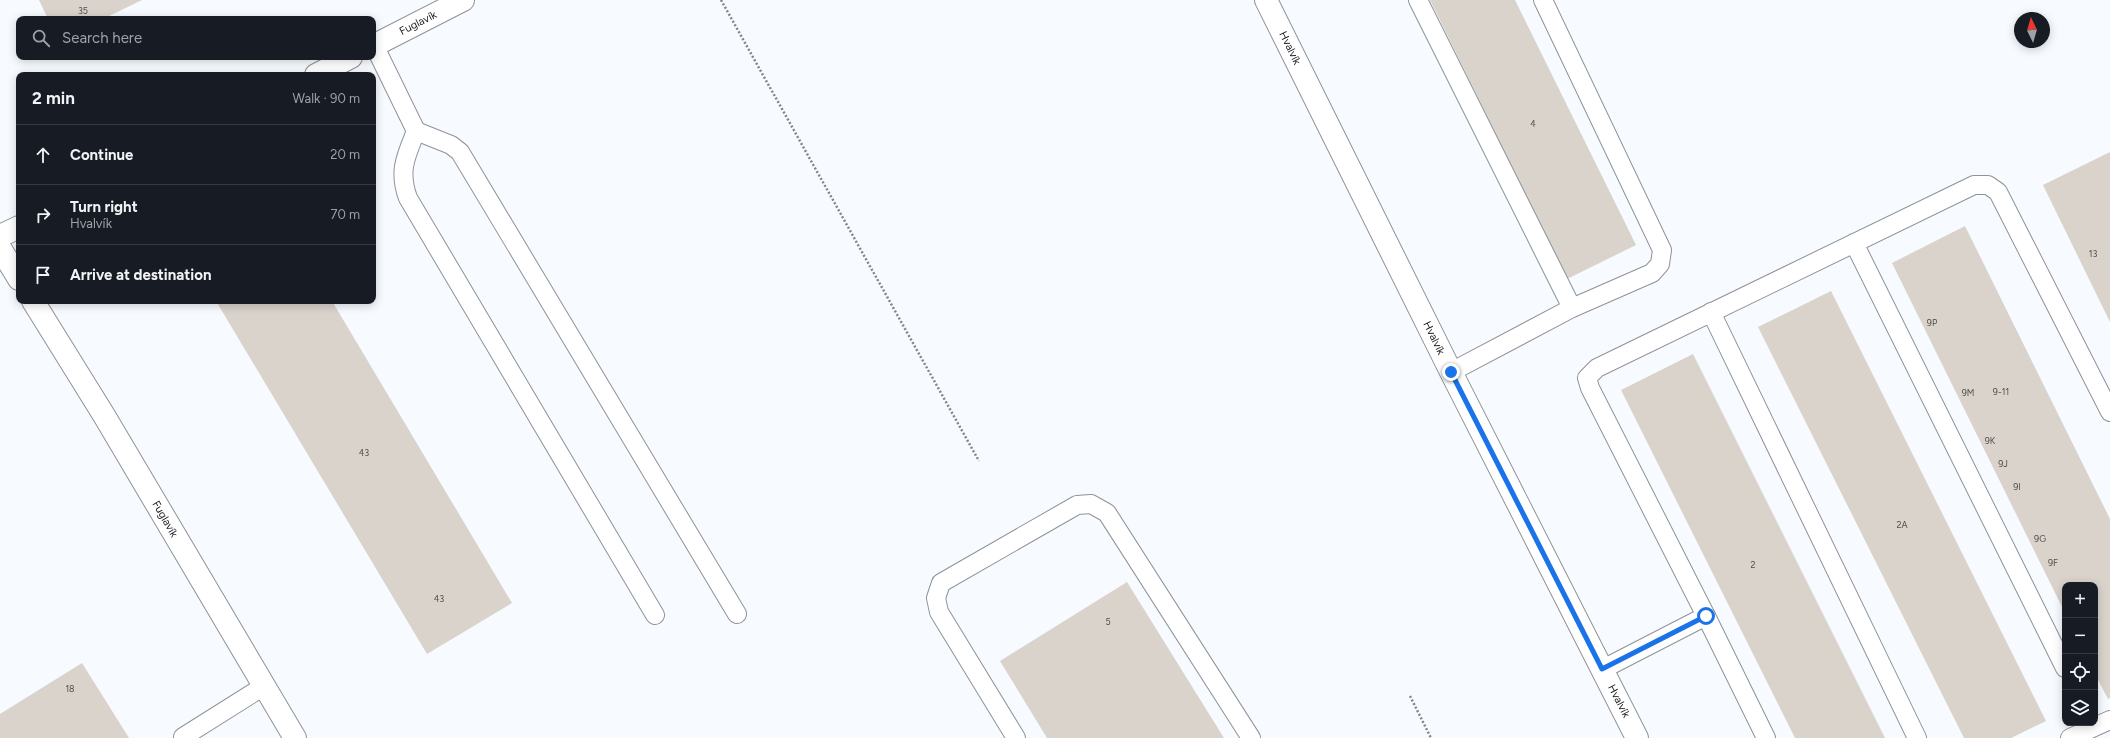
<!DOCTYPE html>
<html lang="en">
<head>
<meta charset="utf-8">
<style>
  body { margin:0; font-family:Figtree,sans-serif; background:#20242c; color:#f1f3f6 }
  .controls { position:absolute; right:12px; bottom:12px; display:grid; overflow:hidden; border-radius:8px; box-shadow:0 2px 10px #0003 }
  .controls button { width:36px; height:36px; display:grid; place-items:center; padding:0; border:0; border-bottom:1px solid #363941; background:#171b24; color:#f1f3f6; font:20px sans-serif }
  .compass { position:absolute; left:2014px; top:12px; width:36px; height:36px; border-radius:50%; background:#171b24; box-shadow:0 2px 10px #0003; rotate:355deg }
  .stop { position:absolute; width:12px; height:12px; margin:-9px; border:3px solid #1a73e8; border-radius:50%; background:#fff }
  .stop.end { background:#1a73e8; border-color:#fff; box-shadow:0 1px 4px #0008 }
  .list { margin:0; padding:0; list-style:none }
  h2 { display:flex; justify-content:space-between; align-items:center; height:52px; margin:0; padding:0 16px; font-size:17px }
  h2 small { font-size:13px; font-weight:400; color:#9ea1a6 }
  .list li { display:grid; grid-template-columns:26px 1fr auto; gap:12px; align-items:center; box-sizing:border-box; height:60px; padding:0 16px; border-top:1px solid #363941 }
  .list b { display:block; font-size:15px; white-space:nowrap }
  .list p { margin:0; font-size:13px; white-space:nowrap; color:#9ea1a6 }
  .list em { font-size:13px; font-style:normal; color:#9ea1a6 }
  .icon { flex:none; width:22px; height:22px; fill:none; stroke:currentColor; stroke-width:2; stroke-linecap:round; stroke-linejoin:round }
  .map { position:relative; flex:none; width:2110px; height:738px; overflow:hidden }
  .search { position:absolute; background:#171b24; box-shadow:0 2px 10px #0003; left:16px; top:16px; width:360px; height:44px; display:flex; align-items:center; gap:10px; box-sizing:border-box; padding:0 14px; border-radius:8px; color:#9ea1a6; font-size:15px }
  .panel { position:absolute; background:#171b24; box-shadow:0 2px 10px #0003; left:16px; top:72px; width:360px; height:232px; border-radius:8px }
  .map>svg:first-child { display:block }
  .building { fill:#d9d3cc }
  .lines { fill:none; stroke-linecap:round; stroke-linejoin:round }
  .lane-casing { stroke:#8e9399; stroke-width:20 }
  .street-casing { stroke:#8e9399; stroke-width:24 }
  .path { stroke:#848589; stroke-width:2.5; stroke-dasharray:2 2; stroke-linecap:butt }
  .lane { stroke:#fff; stroke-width:18 }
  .street { stroke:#fff; stroke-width:22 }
  .route { stroke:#1a73e8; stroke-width:5 }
  .labels { text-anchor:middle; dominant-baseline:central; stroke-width:3; stroke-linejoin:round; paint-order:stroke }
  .number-label { font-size:9px; fill:#4f4e4f }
  .street-label { font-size:11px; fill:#212225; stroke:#fff }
</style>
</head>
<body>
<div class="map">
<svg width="2110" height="738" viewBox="0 0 2110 738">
  <rect width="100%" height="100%" fill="#f7fafe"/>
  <g class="building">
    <polygon points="39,0 142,0 103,19 48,19"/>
    <polygon points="1430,0 1515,0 1636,245 1567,279"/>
    <polygon points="2110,152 2110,322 2043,185"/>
    <polygon points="1965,226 2110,519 2110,698 2108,699 2095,674 2095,585 2065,585 2065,613 1892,263"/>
    <polygon points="1831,291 2046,721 2011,738 1964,738 1758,327"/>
    <polygon points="216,301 332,301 512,603 427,654"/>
    <polygon points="1693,354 1885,738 1795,738 1621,390"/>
    <polygon points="1127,582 1224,738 1047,738 1000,661"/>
    <polygon points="82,663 129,738 0,738 0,714"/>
  </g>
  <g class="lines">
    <g class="lane-casing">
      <g id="lane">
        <polyline points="1418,0 1572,308"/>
        <polyline points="374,45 416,131 451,145 460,152 737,614"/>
        <path d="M416,131C406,156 398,171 408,198L655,615"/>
        <polyline points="1854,243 2065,668"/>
        <polyline points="1711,312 1917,738"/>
        <polyline points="1451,372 1572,308 1652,273 1660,264 1662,250 1543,0"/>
        <polyline points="1706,616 1590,388 1587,378 1597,368 1974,185 1988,185 1998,192 2110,412"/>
        <polyline points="1603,669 1706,616 1766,738"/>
        <polyline points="183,737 264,686"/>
        <polyline points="1016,738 939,612 936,598 941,583 1077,505 1091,504 1107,513 1251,738"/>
        <polyline points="2070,738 2110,720"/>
      </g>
    </g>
    <g class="street-casing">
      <g id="street">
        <polyline points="1266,0 1451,372 1637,738"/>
        <polyline points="373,46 463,0"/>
        <polyline points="316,75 351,57"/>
        <polyline points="0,236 19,227"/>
        <polyline points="0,248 19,279"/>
        <polyline points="33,301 105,417 295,738"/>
      </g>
    </g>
    <g class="path">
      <polyline points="721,0 979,461"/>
      <polyline points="1410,696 1431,738"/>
    </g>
    <use href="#lane" class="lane"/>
    <use href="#street" class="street"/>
  </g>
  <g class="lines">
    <polyline class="route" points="1451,372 1602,669 1706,616"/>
  </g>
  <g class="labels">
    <g class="number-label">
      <text x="83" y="10">35</text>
      <text x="1533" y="123">4</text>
      <text x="2093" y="253">13</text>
      <text x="1932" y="322">9P</text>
      <text x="2001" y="391">9-11</text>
      <text x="1968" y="392">9M</text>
      <text x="1990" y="440">9K</text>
      <text x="364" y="452">43</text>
      <text x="2003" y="463">9J</text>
      <text x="2017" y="486">9I</text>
      <text x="1902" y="524">2A</text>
      <text x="2040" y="538">9G</text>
      <text x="2053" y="562">9F</text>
      <text x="1753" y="564">2</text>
      <text x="439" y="598">43</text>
      <text x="1108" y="621">5</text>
      <text x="70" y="688">18</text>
    </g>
    <g class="street-label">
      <text transform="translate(418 23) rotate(-27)">Fuglavík</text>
      <text transform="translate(1290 48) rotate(64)">Hvalvík</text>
      <text transform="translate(1434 338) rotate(64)">Hvalvík</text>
      <text transform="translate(165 519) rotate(60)">Fuglavík</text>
      <text transform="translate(1619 701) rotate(63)">Hvalvík</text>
    </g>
  </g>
</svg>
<div class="controls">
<button>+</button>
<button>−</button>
<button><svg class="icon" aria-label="locate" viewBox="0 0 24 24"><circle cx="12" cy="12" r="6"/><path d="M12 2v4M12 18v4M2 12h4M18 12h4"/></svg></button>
<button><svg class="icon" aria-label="layers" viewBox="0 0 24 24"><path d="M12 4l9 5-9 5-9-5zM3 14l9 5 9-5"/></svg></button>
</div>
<svg class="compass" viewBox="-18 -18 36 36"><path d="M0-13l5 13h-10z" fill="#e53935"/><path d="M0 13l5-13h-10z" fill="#9ea1a6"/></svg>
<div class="stop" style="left:1706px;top:616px"></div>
<div class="stop end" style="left:1451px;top:372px"></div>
<div class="search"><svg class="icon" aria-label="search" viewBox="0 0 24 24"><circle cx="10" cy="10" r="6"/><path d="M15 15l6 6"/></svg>Search here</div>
<section class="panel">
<h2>2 min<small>Walk · 90 m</small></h2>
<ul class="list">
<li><svg class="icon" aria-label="ahead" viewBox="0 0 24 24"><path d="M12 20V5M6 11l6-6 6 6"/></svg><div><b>Continue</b></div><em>20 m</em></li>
<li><svg class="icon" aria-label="right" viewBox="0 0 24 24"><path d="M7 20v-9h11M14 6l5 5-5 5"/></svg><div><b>Turn right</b><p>Hvalvík</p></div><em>70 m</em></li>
<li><svg class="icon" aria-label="arrive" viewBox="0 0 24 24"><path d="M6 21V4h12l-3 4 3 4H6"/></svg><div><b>Arrive at destination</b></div></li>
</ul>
</section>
</div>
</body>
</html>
